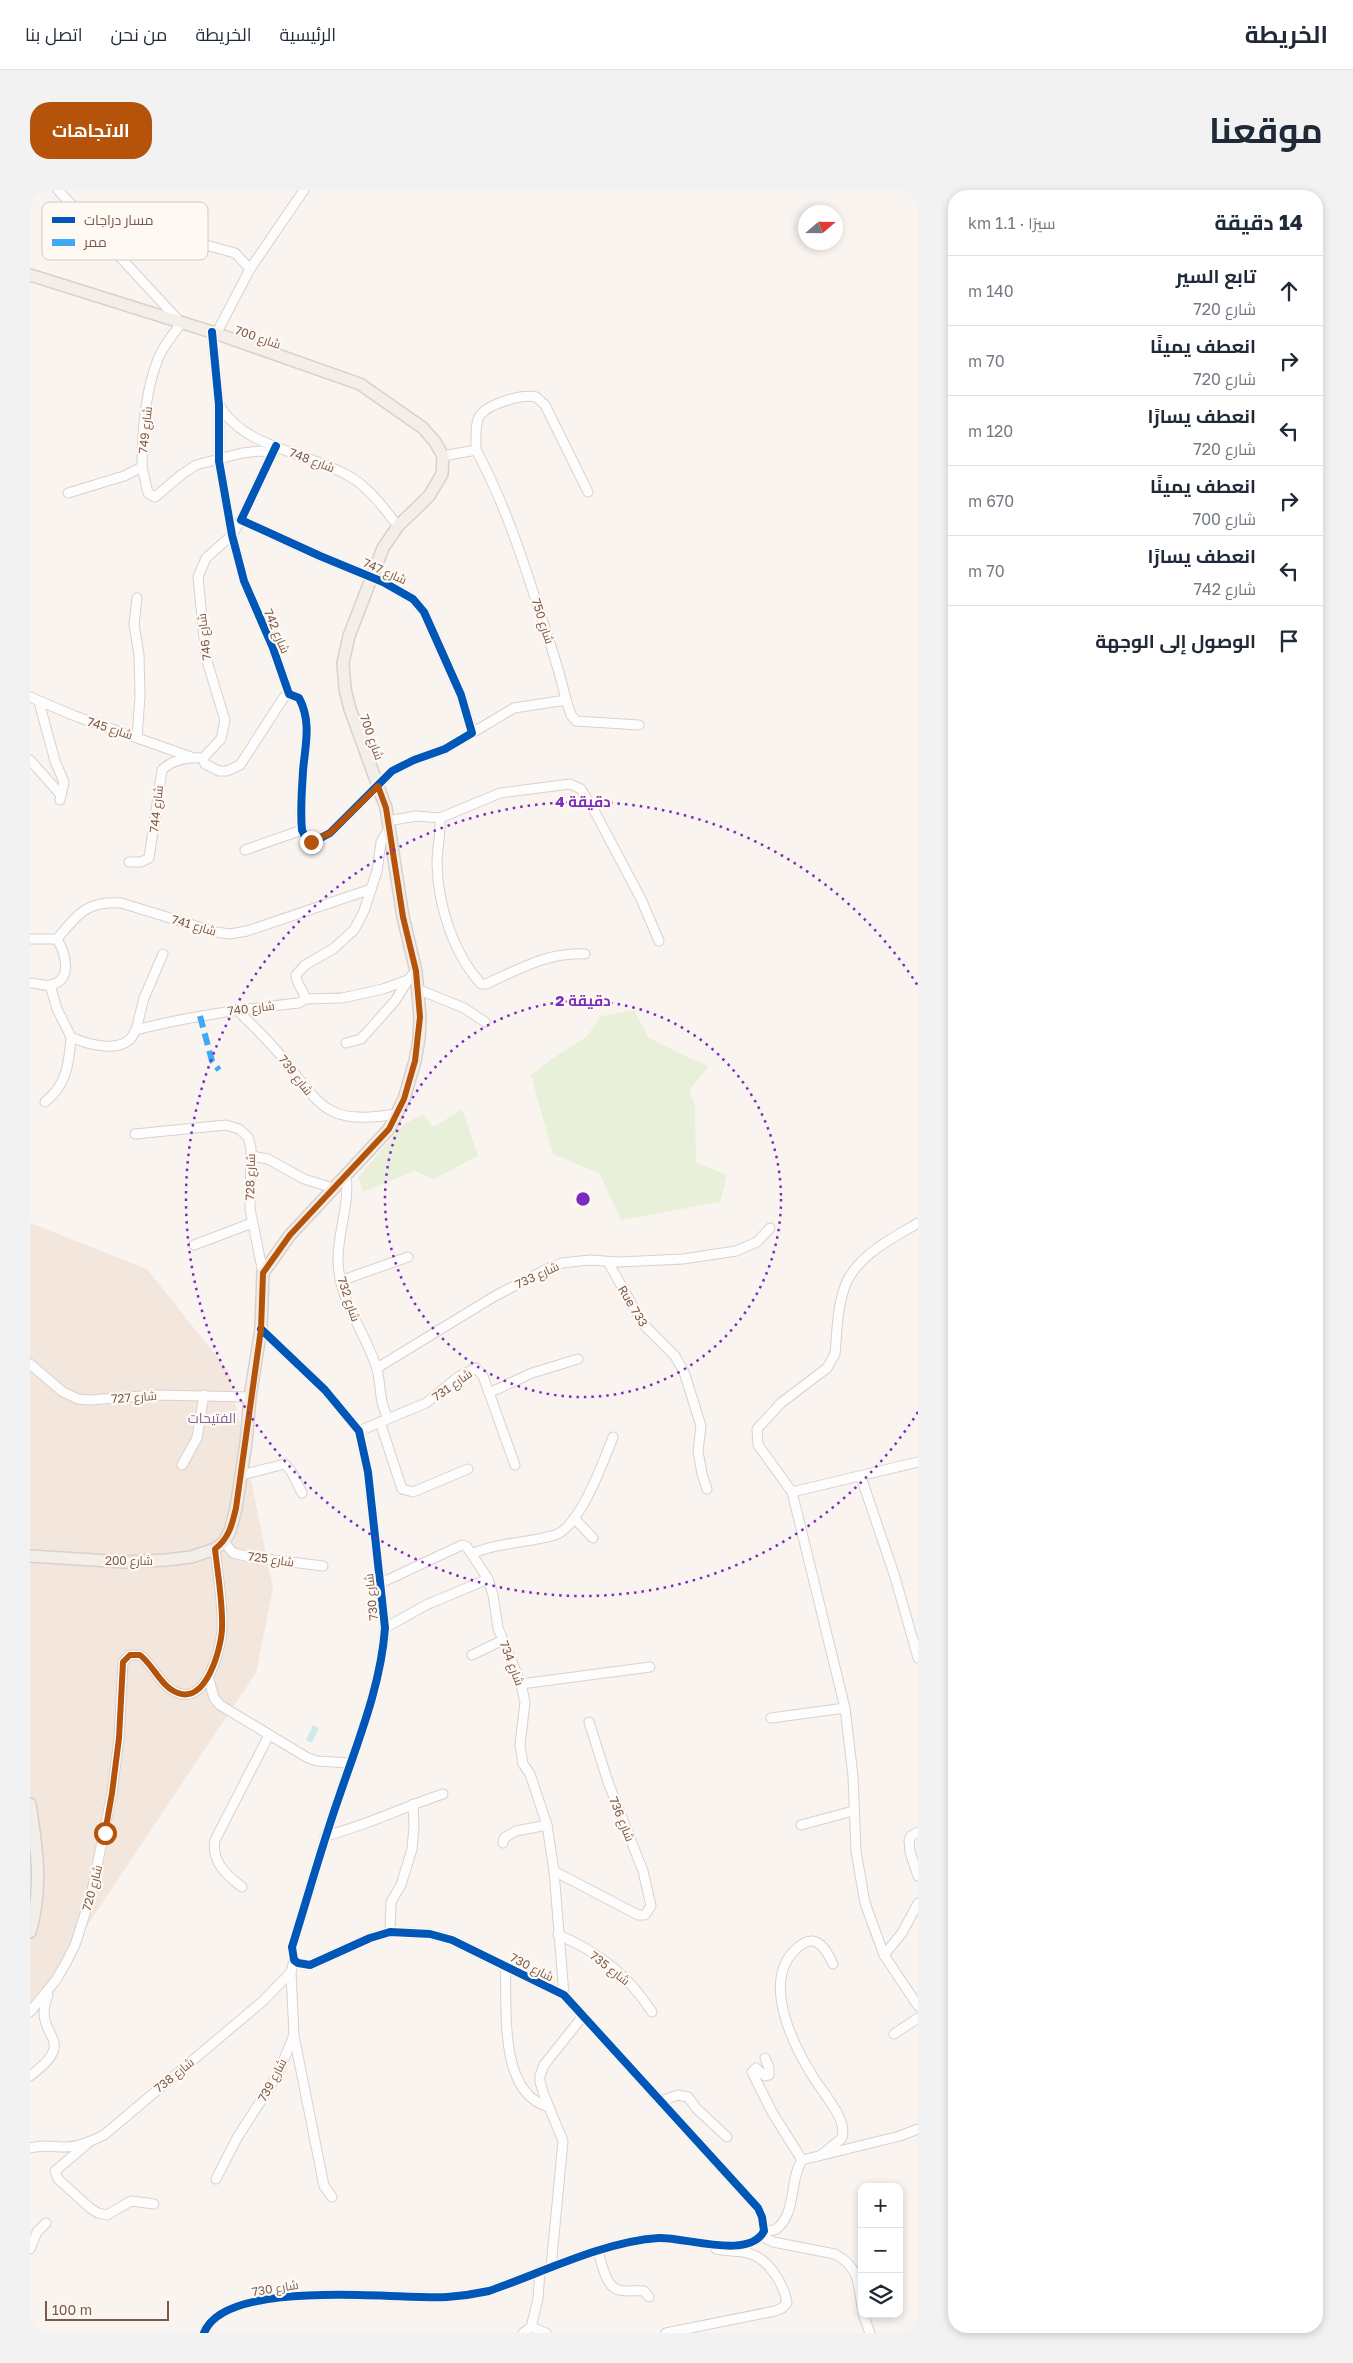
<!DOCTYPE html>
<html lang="ar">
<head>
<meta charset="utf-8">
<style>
  body { margin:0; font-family:"Golos Text",Cairo,sans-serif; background:#f2f2f3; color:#1f2937; direction:rtl }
  .controls { position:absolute; right:15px; bottom:15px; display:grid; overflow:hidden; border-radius:10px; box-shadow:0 2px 8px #0003 }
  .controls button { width:45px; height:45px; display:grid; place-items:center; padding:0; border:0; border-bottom:1px solid #e0e1e3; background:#fff; color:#1f2937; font:25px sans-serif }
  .compass { position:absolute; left:768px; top:15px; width:45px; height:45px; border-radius:50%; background:#fff; box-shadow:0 2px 8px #0003; rotate:70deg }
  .scale { position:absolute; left:15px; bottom:12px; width:124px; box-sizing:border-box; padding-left:5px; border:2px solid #7b594c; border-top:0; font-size:14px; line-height:18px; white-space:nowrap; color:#7b594c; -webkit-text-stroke:4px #fff9f3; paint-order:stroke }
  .stop { position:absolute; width:15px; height:15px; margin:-11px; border:4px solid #b45309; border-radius:50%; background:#fff }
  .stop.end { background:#b45309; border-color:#fff; box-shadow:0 1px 5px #0008 }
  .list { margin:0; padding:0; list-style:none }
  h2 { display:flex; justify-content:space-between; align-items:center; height:65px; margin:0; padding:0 20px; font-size:21px }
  h2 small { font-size:16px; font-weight:400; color:#747a83 }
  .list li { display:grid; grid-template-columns:32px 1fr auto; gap:15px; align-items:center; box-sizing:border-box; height:70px; padding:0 20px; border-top:1px solid #e0e1e3 }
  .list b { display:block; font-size:19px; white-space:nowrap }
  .list p { margin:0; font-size:16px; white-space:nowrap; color:#747a83 }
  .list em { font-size:16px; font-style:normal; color:#747a83 }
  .icon { flex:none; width:28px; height:28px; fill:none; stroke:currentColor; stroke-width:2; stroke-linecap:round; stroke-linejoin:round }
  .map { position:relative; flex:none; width:888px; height:2143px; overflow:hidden; direction:ltr; border-radius:20px }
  header { display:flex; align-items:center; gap:30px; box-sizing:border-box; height:70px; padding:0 25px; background:#fff; border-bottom:1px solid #e0e1e3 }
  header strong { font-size:24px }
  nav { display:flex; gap:28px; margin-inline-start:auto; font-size:18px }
  .intro { display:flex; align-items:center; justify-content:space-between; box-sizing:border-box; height:120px; padding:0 30px }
  h1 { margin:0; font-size:35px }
  .button { padding:12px 22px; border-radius:20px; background:#b45309; color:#fff; font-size:18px; font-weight:700 }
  main { display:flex; gap:30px; padding:0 30px }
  aside { flex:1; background:#fff; border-radius:20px; box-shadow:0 2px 8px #0003 }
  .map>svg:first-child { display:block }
  .residential { fill:#f2e6dd }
  .green { fill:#e8f0da }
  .water { fill:#d0eaeb }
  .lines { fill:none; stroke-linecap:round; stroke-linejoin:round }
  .minor-casing { stroke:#d9d1cd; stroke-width:11 }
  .major-casing { stroke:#dad0cb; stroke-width:14 }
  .minor { stroke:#fefdfd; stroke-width:9 }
  .major { stroke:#f3eee7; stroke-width:11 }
  .quiet { stroke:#3fa9f5; stroke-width:6; stroke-dasharray:12 6; stroke-linecap:butt }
  .cycleway-casing { stroke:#fff9f3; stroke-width:11 }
  .cycleway { stroke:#0057b8; stroke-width:8 }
  .route { stroke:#b45309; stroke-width:6 }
  .ring { fill:none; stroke:#7b2cbf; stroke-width:2.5; stroke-dasharray:2.5 5 }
  .labels { text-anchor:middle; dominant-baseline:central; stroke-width:4.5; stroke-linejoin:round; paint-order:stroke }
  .street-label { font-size:12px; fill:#7b594c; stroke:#fff9f3 }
  .neighbourhood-label { font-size:14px; fill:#816596; stroke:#fff9f3 }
  .key { fill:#fff9f3; stroke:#d7c9c1; stroke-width:1 }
  .key-label { font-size:14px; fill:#7b594c }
  .centre { fill:#7b2cbf; stroke:#fff9f3; stroke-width:2.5 }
  .ring-label { font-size:15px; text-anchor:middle; font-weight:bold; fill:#7b2cbf; stroke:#fff9f3; stroke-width:4.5; stroke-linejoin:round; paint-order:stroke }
</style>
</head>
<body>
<header>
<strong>الخريطة</strong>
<nav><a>الرئيسية</a><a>الخريطة</a><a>من نحن</a><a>اتصل بنا</a></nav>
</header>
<div class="intro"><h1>موقعنا</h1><a class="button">الاتجاهات</a></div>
<main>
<aside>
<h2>14 دقيقة<small>سيرًا · 1.1 km</small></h2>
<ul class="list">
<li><svg class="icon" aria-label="ahead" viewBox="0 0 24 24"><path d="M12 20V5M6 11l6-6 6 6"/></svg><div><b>تابع السير</b><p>شارع 720</p></div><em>140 m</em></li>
<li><svg class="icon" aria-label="right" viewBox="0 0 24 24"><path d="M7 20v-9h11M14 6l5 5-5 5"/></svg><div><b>انعطف يمينًا</b><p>شارع 720</p></div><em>70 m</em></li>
<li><svg class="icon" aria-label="left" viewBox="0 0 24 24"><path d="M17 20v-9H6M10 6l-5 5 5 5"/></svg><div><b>انعطف يسارًا</b><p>شارع 720</p></div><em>120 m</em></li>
<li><svg class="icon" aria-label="right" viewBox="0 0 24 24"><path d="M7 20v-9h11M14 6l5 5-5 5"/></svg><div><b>انعطف يمينًا</b><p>شارع 700</p></div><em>670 m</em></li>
<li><svg class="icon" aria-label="left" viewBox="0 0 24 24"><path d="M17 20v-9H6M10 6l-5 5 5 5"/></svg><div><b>انعطف يسارًا</b><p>شارع 742</p></div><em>70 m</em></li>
<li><svg class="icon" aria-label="arrive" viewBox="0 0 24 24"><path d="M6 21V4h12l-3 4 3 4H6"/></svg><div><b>الوصول إلى الوجهة</b></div></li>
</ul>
</aside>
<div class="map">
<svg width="888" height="2143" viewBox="0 0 888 2143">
  <rect width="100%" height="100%" fill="#f9f4ef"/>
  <polygon class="residential" points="0,1033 117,1079 199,1182 243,1398 226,1483 0,1821"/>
  <g class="green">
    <polygon points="604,820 619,848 661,869 679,876 659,900 665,915 666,973 697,985 690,1012 591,1030 570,984 523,964 501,885 520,870 556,847 572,826"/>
    <polygon points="432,919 448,966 403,989 385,981 333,1002 328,987 374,934 392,925 404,937"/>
  </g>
  <polygon class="water" points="283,1535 289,1538 282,1553 276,1550"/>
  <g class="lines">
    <g class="minor-casing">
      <g id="minor">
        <path d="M28,0L151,133C143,145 133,156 128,169C115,202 112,242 112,277L94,286L38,303"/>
        <polyline points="161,51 205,63 220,79"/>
        <path d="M182,142L189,215V271L202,345L214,391L243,458L259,504L269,508C282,532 275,556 273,581C272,601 270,620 272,640L276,649L285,651L300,643L362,581L384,570L415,559L442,543L431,505L394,422L383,409L353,392L290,366L211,330L246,256"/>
        <polyline points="186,144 220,79 274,0"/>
        <path d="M189,215C215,259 275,261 317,285C338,296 353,317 368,336"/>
        <path d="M446,260C446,250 445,238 448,229C454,214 492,204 506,207L515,215L558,302"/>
        <path d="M413,266L446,260C473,310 490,361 507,414C518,446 529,478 536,510L484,518L442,543"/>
        <polyline points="112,277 118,303 125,307 151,285 166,275 212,263 231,261 243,264"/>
        <polyline points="0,507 45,526 161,567"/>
        <polyline points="536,510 541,525 546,531 609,535"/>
        <polyline points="9,512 25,571 34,592 30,610"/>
        <polyline points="107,547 110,506 109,465 104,434 107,408"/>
        <polyline points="173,568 175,574 189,581 197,581 210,575 254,507 259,504"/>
        <polyline points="0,570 31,605"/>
        <path d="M410,628C411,643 407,658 407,674C408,715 423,763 451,794H456C489,779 518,762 555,764"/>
        <polyline points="358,631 386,626 410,628 470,603 540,594 551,599 566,624 611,709 629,751"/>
        <polyline points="215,660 272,640"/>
        <path d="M99,672H111L119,668L132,580C143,569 157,567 173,568L191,549L195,530L176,468L168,387L176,368L202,345L211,330"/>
        <path d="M0,749H27C35,762 44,791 20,795C14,796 6,793 0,793"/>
        <path d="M27,749C47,725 57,710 91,713L186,742L200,744L217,741L341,699"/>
        <polyline points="20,795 27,819 41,847"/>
        <polyline points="387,799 434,818 455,832"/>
        <polyline points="275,809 312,808 353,799 378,790 386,781"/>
        <path d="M207,820C222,835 238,850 252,867C292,918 296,935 367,924"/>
        <polyline points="106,840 114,808 133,764"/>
        <polyline points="316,853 331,849 365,811 378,790"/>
        <path d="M15,912C37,895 39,873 41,847C56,854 85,862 99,850C102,848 104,843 106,840C159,826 214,819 269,813L275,809C275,801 266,795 266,785L275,775L303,759L324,740L334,721L347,681L351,652L358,640"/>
        <polyline points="105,944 196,935 209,939 218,947 221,958 220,1019 233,1083"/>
        <polyline points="222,966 238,969 274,989 303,998"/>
        <path d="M316,985C320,1014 308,1041 308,1069C308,1109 334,1140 346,1176C352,1194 348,1211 358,1228"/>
        <path d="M888,1033C861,1049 824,1067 814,1099C807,1120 807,1142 805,1164L797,1178L751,1213L727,1239L728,1255L762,1302L815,1518L823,1586L826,1661L835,1713L854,1765L888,1816"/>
        <polyline points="164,1055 222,1033"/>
        <polyline points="578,1072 613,1134 645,1166 654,1182 671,1236 668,1261 672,1284 677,1299"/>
        <polyline points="310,1091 378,1067"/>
        <polyline points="0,1174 33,1202 48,1209 60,1210 125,1205 220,1207"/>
        <polyline points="347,1178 465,1106 517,1079 532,1073 560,1070 588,1072 653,1069 706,1061 727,1052 740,1038"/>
        <polyline points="459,1203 502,1183 548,1169"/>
        <polyline points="350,1232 372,1299 383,1302 438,1279"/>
        <polyline points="329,1241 396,1213 428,1187 446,1178 453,1186 485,1275"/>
        <polyline points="152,1275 167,1248 174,1205"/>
        <polyline points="211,1285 255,1274 261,1281 272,1303"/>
        <polyline points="831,1287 865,1387 888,1468"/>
        <polyline points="762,1302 888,1272"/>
        <polyline points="544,1328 563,1348"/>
        <polyline points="194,1352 203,1363 220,1367 293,1376"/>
        <path d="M442,1364C469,1352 498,1353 525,1345C550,1337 574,1270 583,1247"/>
        <polyline points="351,1393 432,1355 437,1357 458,1389 463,1405 468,1438 491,1494 495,1512 490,1555 493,1574 500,1584 517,1635 524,1681 534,1805"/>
        <polyline points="355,1438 396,1415 458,1389"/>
        <polyline points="442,1465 473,1450"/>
        <polyline points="178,1486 184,1508 190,1515 278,1568 287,1571 320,1573"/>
        <polyline points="491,1494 620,1477"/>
        <polyline points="741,1528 815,1518"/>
        <polyline points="771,1635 823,1621"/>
        <polyline points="888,1642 881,1646 879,1650 880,1662 888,1686"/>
        <path d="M295,1646C336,1636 373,1617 413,1604"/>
        <polyline points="473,1653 474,1648 486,1641 517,1635"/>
        <polyline points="524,1681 608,1725 615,1725 621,1716 613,1681 578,1592 559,1532"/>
        <path d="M212,1697C196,1685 181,1671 185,1650L239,1545"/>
        <polyline points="360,1742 361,1712 371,1695 382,1659 384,1636 383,1614"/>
        <path d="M528,1745C568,1761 599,1786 622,1822"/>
        <polyline points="854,1765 872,1743 888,1713"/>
        <path d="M475,1776C478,1816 467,1903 519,1917"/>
        <path d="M0,1822L26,1790L36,1773L45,1755L61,1705L82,1603L89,1548L93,1472L100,1465H110C124,1476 131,1497 148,1503C176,1514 191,1460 192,1439C193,1413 188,1386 185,1359"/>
        <polyline points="864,1844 888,1828"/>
        <polyline points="264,1846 294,1996 302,2007"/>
        <polyline points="735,1868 739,1878 739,1885 735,1886 726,1878 722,1882 742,1922 772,1970"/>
        <path d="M0,1886C53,1846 0,1849 18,1805"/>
        <polyline points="631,1911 648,1905 658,1907 666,1918 697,1947"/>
        <polyline points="57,1954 25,1981 28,1989 60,2018 68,2023 77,2025 101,2011 124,2014"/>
        <path d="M0,1958C11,1955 21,1956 32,1957C45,1958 62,1951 74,1945L233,1811L261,1782L264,1770"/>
        <path d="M791,1965L811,1949C821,1932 790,1900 782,1885C762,1853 733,1793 764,1761C783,1741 794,1754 803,1774"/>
        <polyline points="186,1989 207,1948 248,1884 264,1845 261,1782"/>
        <path d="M734,2041L745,2040C767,2025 759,1990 772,1970L870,1946L888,1939"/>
        <path d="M732,2046L743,2052L805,2064C830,2078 828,2093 832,2117"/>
        <polyline points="0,2059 7,2042 16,2033"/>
        <path d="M568,2062C572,2073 576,2098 589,2100C597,2102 606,2100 614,2101L619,2107"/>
        <polyline points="521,2077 533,1951 514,1905 510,1892 510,1886 514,1875 553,1826"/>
        <polyline points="510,2081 508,2109 501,2137 516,2143"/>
        <polyline points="833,2124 840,2143"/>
        <path d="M174,2143C195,2087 369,2110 417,2107C431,2106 445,2104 459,2101C511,2083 575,2051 629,2048C656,2047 719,2070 734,2041L732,2027L728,2018L534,1805L422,1750L400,1744L360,1742L340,1748L280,1775L268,1773L264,1770L262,1757C278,1706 292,1655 310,1604C328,1551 351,1495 355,1438L338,1282L329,1241L295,1200L231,1139"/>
        <polyline points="493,2143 501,2137"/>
        <path d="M636,2143L745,2121L752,2118L757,2113C754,2094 739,2070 721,2064C709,2060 697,2062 686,2059"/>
      </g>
    </g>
    <g class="major-casing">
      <g id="major">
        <polyline points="0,85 182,142 330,194 393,238 405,252 413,266 412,284 399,306 368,336 353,358 319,446 313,473 315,499 320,519 356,618 373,727 386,781 390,827 389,849 385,871 374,909 359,939 260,1045 233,1083 231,1139 220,1207 216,1253 206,1318 200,1341 194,1352 185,1359 161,1367 136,1370 95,1372 0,1366"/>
        <path d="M0,1614C7,1659 13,1698 0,1742"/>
      </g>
    </g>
    <use href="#minor" class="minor"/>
    <use href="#major" class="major"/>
    <polyline class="quiet" points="170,826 182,871 189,880"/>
    <g class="cycleway-casing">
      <g id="cycleway">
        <path d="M182,142L189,215V271L202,345L214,391L243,458L259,504L269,508C282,532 275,556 273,581C272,601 270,620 272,640L276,649L285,651L300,643L362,581L384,570L415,559L442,543L431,505L394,422L383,409L353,392L290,366L211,330L246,256"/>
        <path d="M174,2143C195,2087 369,2110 417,2107C431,2106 445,2104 459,2101C511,2083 575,2051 629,2048C656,2047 719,2070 734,2041L732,2027L728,2018L534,1805L422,1750L400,1744L360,1742L340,1748L280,1775L268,1773L264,1770L262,1757C278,1706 292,1655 310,1604C328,1551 351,1495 355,1438L338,1282L329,1241L295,1200L231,1139"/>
      </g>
    </g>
    <use href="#cycleway" class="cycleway"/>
  </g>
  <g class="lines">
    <path class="route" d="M75,1643L82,1603L89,1548L93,1472L100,1465H110C124,1476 131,1497 148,1503C176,1514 191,1459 192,1439C193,1413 188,1386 185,1359C199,1348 202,1335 206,1318L231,1139L233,1083L260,1045L359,939L374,909L385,871L390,827L386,781L373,727L356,618L348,596L300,643L281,652"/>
  </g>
  <g class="ring">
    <circle cx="553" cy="1009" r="198"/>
    <path d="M888 1222A397 397 0 1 1 888 796"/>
  </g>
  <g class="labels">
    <g class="street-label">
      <text transform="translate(228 147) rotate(19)">شارع 700</text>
      <text transform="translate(115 240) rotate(-84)">شارع 749</text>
      <text transform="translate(282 270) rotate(21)">شارع 748</text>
      <text transform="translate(355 381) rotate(24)">شارع 747</text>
      <text transform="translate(513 431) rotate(72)">شارع 750</text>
      <text transform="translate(247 441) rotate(67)">شارع 742</text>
      <text transform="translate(174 447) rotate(-97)">شارع 746</text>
      <text transform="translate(80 538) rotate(18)">شارع 745</text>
      <text transform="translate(342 547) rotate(70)">شارع 700</text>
      <text transform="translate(126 619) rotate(-84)">شارع 744</text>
      <text transform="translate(164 735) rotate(16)">شارع 741</text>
      <text transform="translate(221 818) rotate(-7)">شارع 740</text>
      <text transform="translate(266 885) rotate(52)">شارع 739</text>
      <text transform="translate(220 987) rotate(-89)">شارع 728</text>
      <text transform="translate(507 1085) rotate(-25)">شارع 733</text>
      <text transform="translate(319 1109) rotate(71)">شارع 732</text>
      <text transform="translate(603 1116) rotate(59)">Rue 733</text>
      <text transform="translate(422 1195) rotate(-35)">شارع 731</text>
      <text transform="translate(104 1207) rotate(-4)">شارع 727</text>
      <text transform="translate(241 1369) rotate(8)">شارع 725</text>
      <text x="99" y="1370">شارع 200</text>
      <text transform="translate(341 1407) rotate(-96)">شارع 730</text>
      <text transform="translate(482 1473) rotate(69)">شارع 734</text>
      <text transform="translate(592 1629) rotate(68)">شارع 736</text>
      <text transform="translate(62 1698) rotate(-75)">شارع 720</text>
      <text transform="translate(502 1777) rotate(27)">شارع 730</text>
      <text transform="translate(580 1778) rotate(38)">شارع 735</text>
      <text transform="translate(144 1885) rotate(-39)">شارع 738</text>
      <text transform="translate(242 1890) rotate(-62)">شارع 739</text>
      <text transform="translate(245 2098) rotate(-9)">شارع 730</text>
    </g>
    <g class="neighbourhood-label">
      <text x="182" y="1227">الفتيحات</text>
    </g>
  </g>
  <rect x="12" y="12" width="166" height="58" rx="8" class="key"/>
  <rect x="22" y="27" width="23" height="6" fill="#0057b8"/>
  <rect x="22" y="49" width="23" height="7" fill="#3fa9f5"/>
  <g class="key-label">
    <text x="54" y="35">مسار دراجات</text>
    <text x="54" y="57">ممر</text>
  </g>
  <circle cx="553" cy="1009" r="8" class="centre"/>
  <g class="ring-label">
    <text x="553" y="617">4 دقيقة</text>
    <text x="553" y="816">2 دقيقة</text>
  </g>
</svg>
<div class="controls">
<button>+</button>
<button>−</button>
<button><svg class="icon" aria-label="layers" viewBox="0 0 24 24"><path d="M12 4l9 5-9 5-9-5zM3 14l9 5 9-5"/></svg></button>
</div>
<svg class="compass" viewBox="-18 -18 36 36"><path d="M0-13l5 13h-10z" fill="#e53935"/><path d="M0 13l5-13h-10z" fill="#747a83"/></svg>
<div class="scale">100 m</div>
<div class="stop" style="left:75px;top:1643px"></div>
<div class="stop end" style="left:281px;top:652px"></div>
</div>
</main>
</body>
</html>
